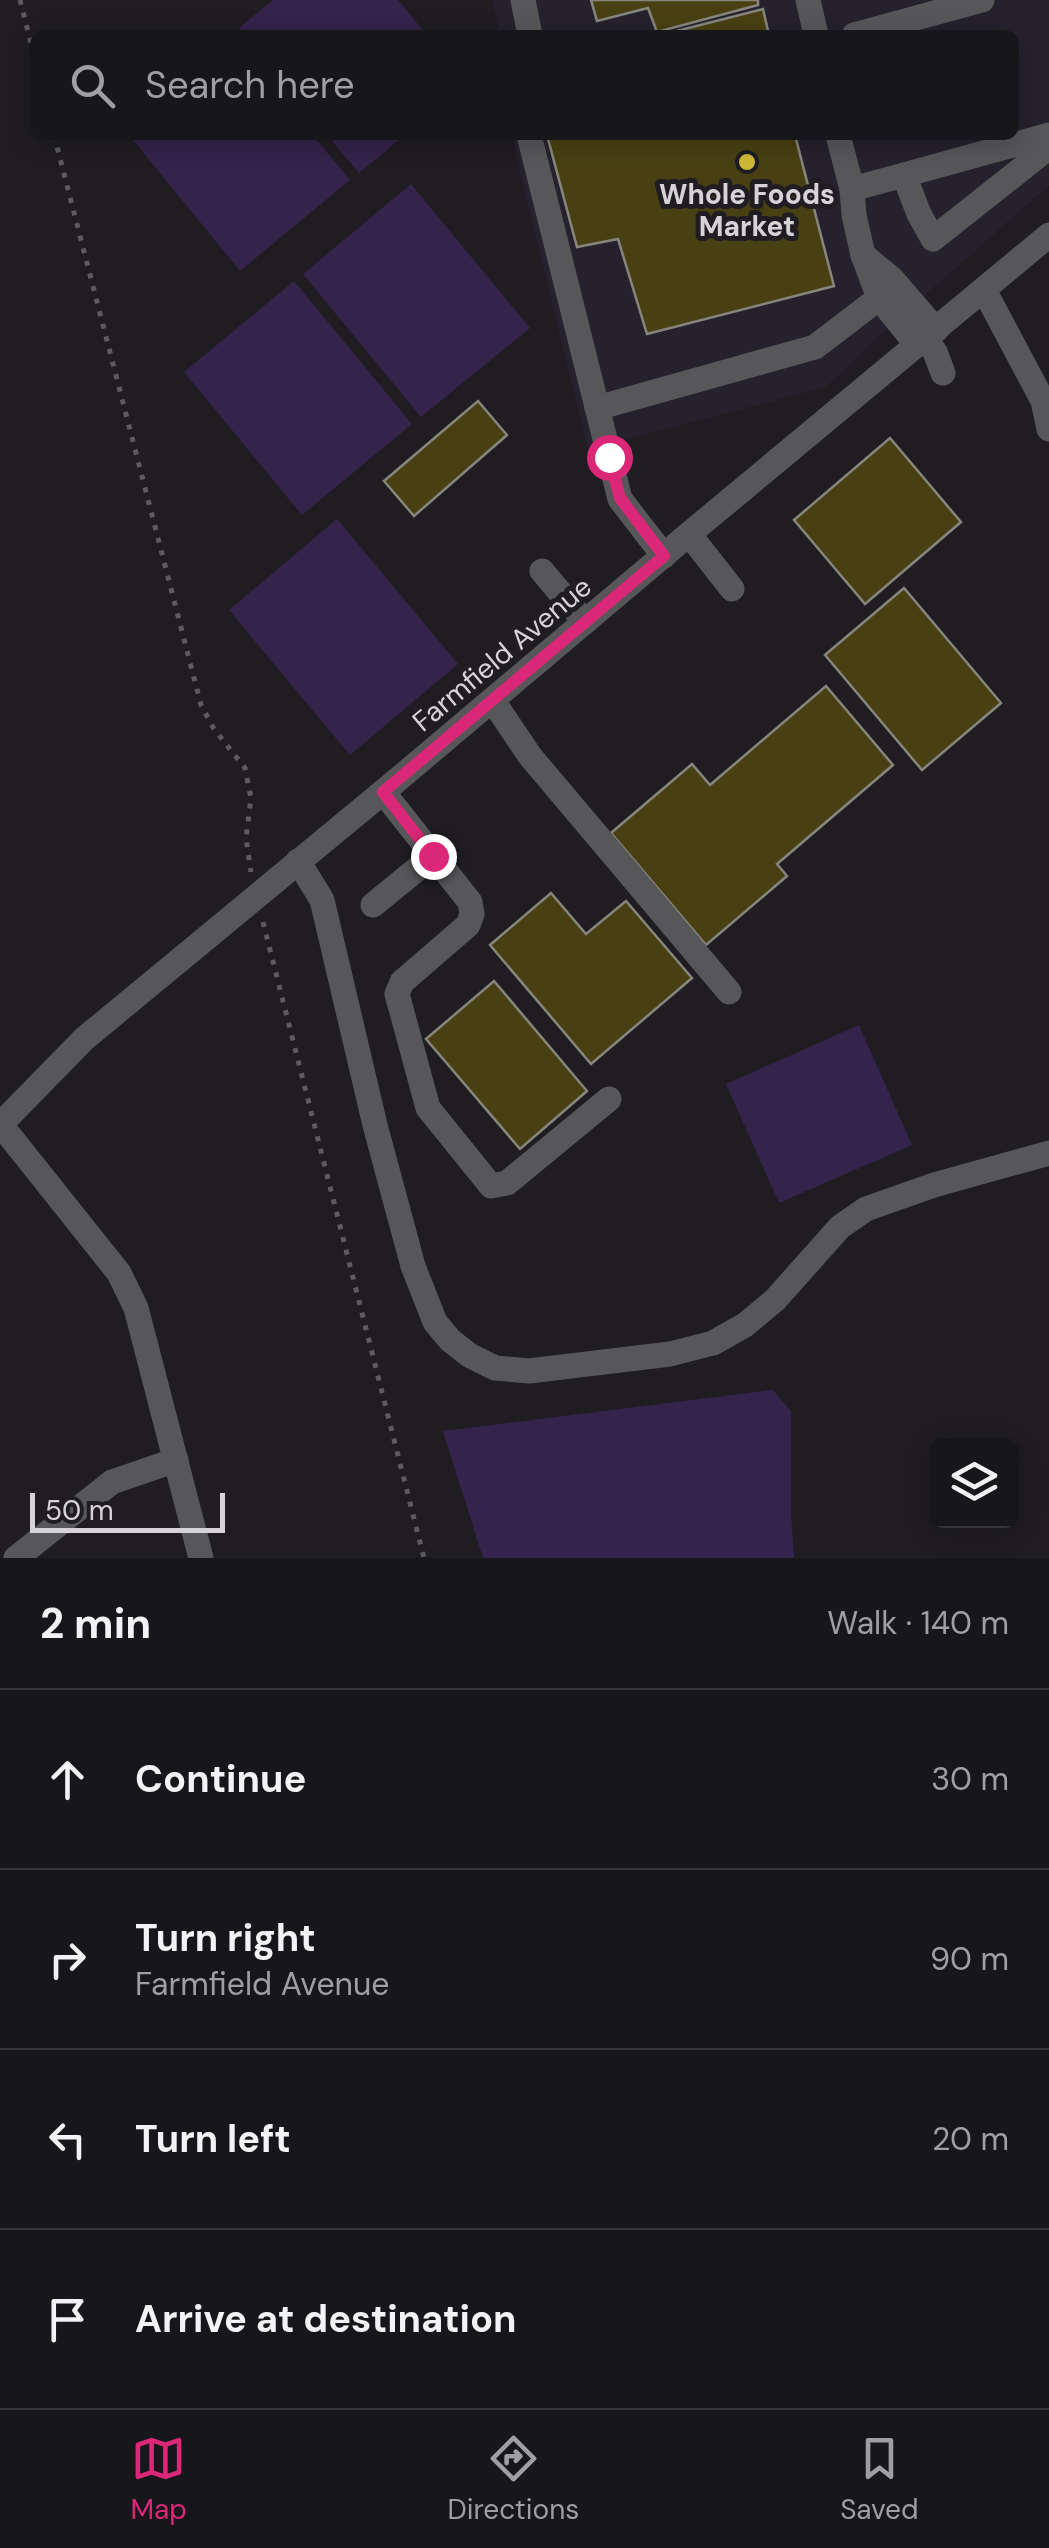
<!DOCTYPE html>
<html lang="en">
<head>
<meta charset="utf-8">
<style>
  body { margin:0; font-family:"DM Sans",sans-serif; background:#242327; color:#f1f3f6 }
  .controls { position:absolute; right:30px; bottom:30px; display:grid; overflow:hidden; border-radius:15px; box-shadow:0 5px 25px #0003 }
  .controls button { width:90px; height:90px; display:grid; place-items:center; padding:0; border:0; border-bottom:2px solid #363539; background:#17161a; color:#f1f3f6; font:50px sans-serif }
  .scale { position:absolute; left:30px; bottom:25px; width:195px; box-sizing:border-box; padding-left:10px; border:5px solid #d5d3d7; border-top:0; font-size:28px; line-height:35px; white-space:nowrap; color:#d5d3d7; -webkit-text-stroke:8px #1f1d22; paint-order:stroke }
  .stop { position:absolute; width:30px; height:30px; margin:-22px; border:8px solid #db2777; border-radius:50%; background:#fff }
  .stop.end { background:#db2777; border-color:#fff; box-shadow:0 2px 10px #0008 }
  .list { margin:0; padding:0; list-style:none }
  h2 { display:flex; justify-content:space-between; align-items:center; height:130px; margin:0; padding:0 40px; font-size:42px }
  h2 small { font-size:32px; font-weight:400; color:#9e9fa2 }
  .list li { display:grid; grid-template-columns:65px 1fr auto; gap:30px; align-items:center; box-sizing:border-box; height:180px; padding:0 40px; border-top:2px solid #363539 }
  .list b { display:block; font-size:38px; white-space:nowrap }
  .list p { margin:0; font-size:32px; white-space:nowrap; color:#9e9fa2 }
  .list em { font-size:32px; font-style:normal; color:#9e9fa2 }
  .icon { flex:none; width:55px; height:55px; fill:none; stroke:currentColor; stroke-width:2; stroke-linecap:round; stroke-linejoin:round }
  .map { position:relative; flex:none; width:1049px; height:1558px; overflow:hidden }
  .search { position:absolute; background:#17161a; box-shadow:0 5px 25px #0003; left:30px; right:30px; top:30px; height:110px; display:flex; align-items:center; gap:25px; box-sizing:border-box; padding:0 35px; border-radius:15px; color:#9e9fa2; font-size:38px }
  .sheet { height:850px; background:#17161a }
  nav { display:flex; justify-content:space-around; align-items:center; box-sizing:border-box; height:140px; border-top:2px solid #363539; background:#17161a; font-size:28px; color:#9e9fa2 }
  nav a { display:grid; justify-items:center; gap:5px }
  nav .on { color:#db2777 }
  .map>svg:first-child { display:block }
  .built { fill:#26222d }
  .green { fill:#34234b }
  .building { fill:#484012; stroke:#86857e; stroke-width:2.5 }
  .lines { fill:none; stroke-linecap:round; stroke-linejoin:round }
  .path { stroke:#5d5b5f; stroke-width:5; stroke-dasharray:5 8; stroke-linecap:butt }
  .minor { stroke:#575659; stroke-width:25 }
  .route { stroke:#db2777; stroke-width:12 }
  .poi-dot { fill:#ceb837; stroke:#1f1d22; stroke-width:4 }
  .labels { text-anchor:middle; dominant-baseline:central; stroke-width:10; stroke-linejoin:round; paint-order:stroke }
  .poi-label { font-size:28px; font-weight:bold; fill:#d5d3d7; stroke:#1f1d22 }
  .street-label { font-size:28px; fill:#d5d3d7; stroke:#1f1d22 }
</style>
</head>
<body>
<div class="map">
<svg width="1049" height="1558" viewBox="0 0 1049 1558">
  <rect width="100%" height="100%" fill="#1f1d22"/>
  <polygon class="built" points="493,0 1049,0 1049,185 882,333 826,387 588,449 516,155 513,135 1014,135 1014,35 500,35"/>
  <g class="green">
    <polygon points="273,0 398,0 427,35 245,35 239,28"/>
    <polygon points="129,135 313,135 350,180 240,271"/>
    <polygon points="327,135 405,135 359,173"/>
    <polygon points="411,184 530,328 421,417 303,274"/>
    <polygon points="294,281 412,424 302,515 184,372"/>
    <polygon points="337,519 458,664 350,755 229,610"/>
    <polygon points="859,1025 912,1145 779,1203 726,1084"/>
    <polygon points="773,1390 791,1411 791,1513 794,1558 483,1558 443,1431"/>
  </g>
  <g class="building">
    <polygon points="591,0 758,0 758,5 657,32 648,8 597,21"/>
    <polygon points="763,9 769,35 661,35"/>
    <polygon points="547,135 795,135 834,286 647,334 618,239 577,247"/>
    <polygon points="478,401 507,435 414,516 384,481"/>
    <polygon points="890,438 961,522 865,604 794,520"/>
    <polygon points="904,588 1001,703 922,770 825,655"/>
    <polygon points="826,686 893,765 777,864 787,876 706,945 611,833 692,764 710,785"/>
    <polygon points="551,893 586,934 626,901 692,978 591,1064 490,945"/>
    <polygon points="494,981 587,1091 520,1149 426,1039"/>
  </g>
  <g class="lines">
    <g class="path">
      <polyline points="20,0 35,59"/>
      <polyline points="54,135 201,705 214,729 245,768 251,798 246,838 251,872"/>
      <polyline points="263,922 424,1558"/>
    </g>
    <g class="minor">
      <polyline points="523,0 530,35"/>
      <polyline points="808,0 816,35"/>
      <polyline points="854,35 982,0"/>
      <polyline points="529,135 620,499 664,556"/>
      <polyline points="838,135 852,189 854,215 863,255 879,298 917,345"/>
      <polyline points="904,175 1049,135"/>
      <polyline points="852,189 904,175 919,214 933,239 1049,147"/>
      <polyline points="863,255 892,279 936,330"/>
      <polyline points="984,290 1043,401 1049,429"/>
      <polyline points="925,338 935,352 943,373"/>
      <polyline points="597,408 815,347 879,298"/>
      <polyline points="689,534 732,589"/>
      <polyline points="542,571 585,622"/>
      <polyline points="493,701 530,756 729,992"/>
      <polyline points="383,792 470,902 472,914 468,925 402,982 397,994 428,1108 491,1186 507,1183 609,1099"/>
      <polyline points="298,861 322,900 375,1125 413,1266 435,1322 450,1340 469,1355 495,1368 529,1371 670,1354 713,1343 745,1325 775,1300 840,1227 866,1209 934,1185 1049,1153"/>
      <polyline points="373,905 433,856"/>
      <polyline points="0,1125 84,1039 383,792 689,534 1049,235"/>
      <polyline points="1,1125 119,1273 136,1308 201,1558"/>
      <polyline points="16,1558 112,1482 176,1460"/>
    </g>
  </g>
  <g class="lines">
    <polyline class="route" points="433,856 383,792 664,556 620,498 609,457"/>
  </g>
  <circle class="poi-dot" cx="747" cy="162" r="10"/>
  <g class="labels">
    <g class="poi-label">
      <text x="747" y="194">Whole Foods<tspan x="747" dy="32">Market</tspan></text>
    </g>
    <g class="street-label">
      <text transform="translate(502 654) rotate(-40)">Farmfield Avenue</text>
    </g>
  </g>
</svg>
<div class="controls">
<button><svg class="icon" aria-label="layers" viewBox="0 0 24 24"><path d="M12 4l9 5-9 5-9-5zM3 14l9 5 9-5"/></svg></button>
</div>
<div class="scale">50 m</div>
<div class="stop" style="left:609px;top:457px"></div>
<div class="stop end" style="left:433px;top:856px"></div>
<div class="search"><svg class="icon" aria-label="search" viewBox="0 0 24 24"><circle cx="10" cy="10" r="6"/><path d="M15 15l6 6"/></svg>Search here</div>
</div>
<section class="sheet">
<h2>2 min<small>Walk · 140 m</small></h2>
<ul class="list">
<li><svg class="icon" aria-label="ahead" viewBox="0 0 24 24"><path d="M12 20V5M6 11l6-6 6 6"/></svg><div><b>Continue</b></div><em>30 m</em></li>
<li><svg class="icon" aria-label="right" viewBox="0 0 24 24"><path d="M7 20v-9h11M14 6l5 5-5 5"/></svg><div><b>Turn right</b><p>Farmfield Avenue</p></div><em>90 m</em></li>
<li><svg class="icon" aria-label="left" viewBox="0 0 24 24"><path d="M17 20v-9H6M10 6l-5 5 5 5"/></svg><div><b>Turn left</b></div><em>20 m</em></li>
<li><svg class="icon" aria-label="arrive" viewBox="0 0 24 24"><path d="M6 21V4h12l-3 4 3 4H6"/></svg><div><b>Arrive at destination</b></div></li>
</ul>
</section>
<nav>
<a class="on"><svg class="icon" aria-label="map" viewBox="0 0 24 24"><path d="M3 6l6-2 6 2 6-2v14l-6 2-6-2-6 2zM9 4v14M15 6v14"/></svg>Map</a>
<a><svg class="icon" aria-label="directions" viewBox="0 0 24 24"><path d="M12 3l9 9-9 9-9-9zM9 14v-3h6M13 9l2 2-2 2"/></svg>Directions</a>
<a><svg class="icon" aria-label="saved" viewBox="0 0 24 24"><path d="M7 4h10v16l-5-4-5 4z"/></svg>Saved</a>
</nav>
</body>
</html>
